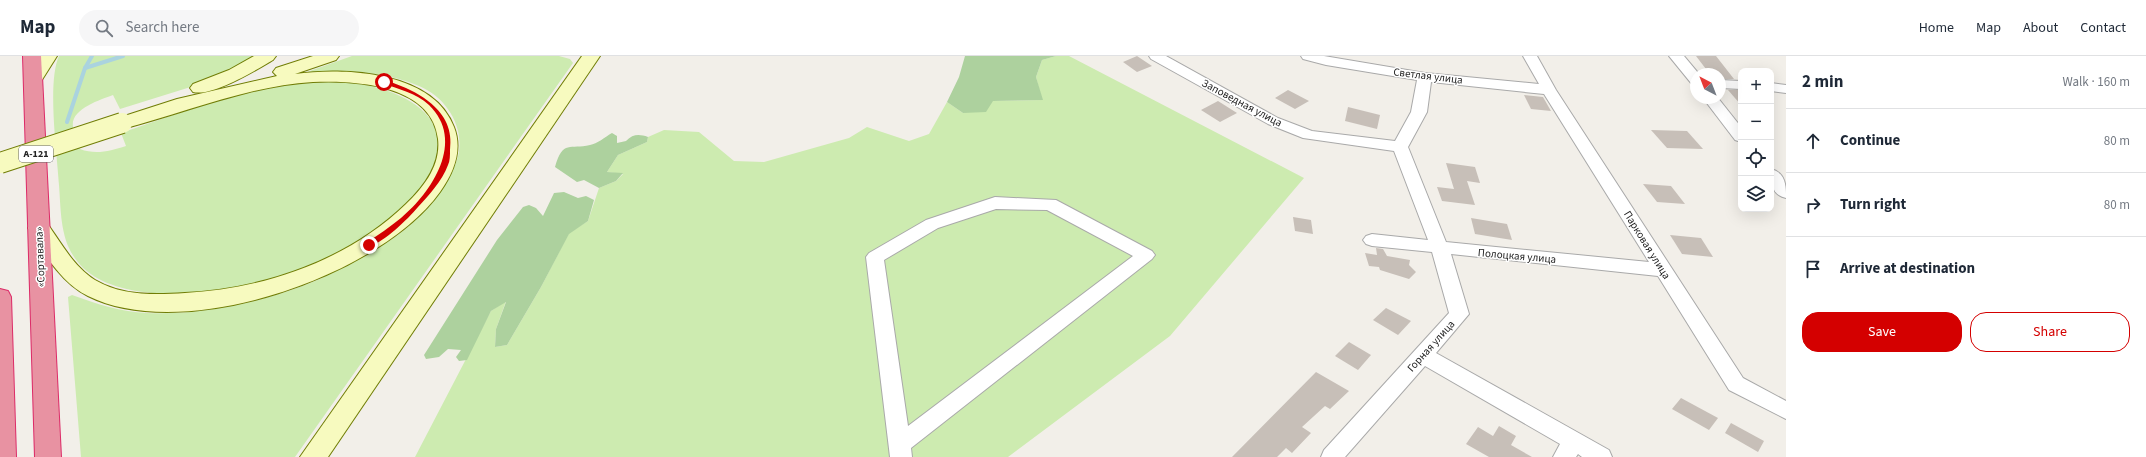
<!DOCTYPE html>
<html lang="en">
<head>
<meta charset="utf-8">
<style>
  body { margin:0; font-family:"Source Sans 3",sans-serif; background:#f6f6f7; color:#1f2937 }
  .controls { position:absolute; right:12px; top:12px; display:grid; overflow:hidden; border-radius:8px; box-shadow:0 4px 16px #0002 }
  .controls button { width:36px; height:36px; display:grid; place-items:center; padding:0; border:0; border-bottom:1px solid #e0e1e3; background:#fff; color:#1f2937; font:20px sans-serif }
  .compass { position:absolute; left:1690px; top:12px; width:36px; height:36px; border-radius:50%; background:#fff; box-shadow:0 4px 16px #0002; rotate:318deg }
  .stop { position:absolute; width:12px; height:12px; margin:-9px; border:3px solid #d40000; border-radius:50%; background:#fff }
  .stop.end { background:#d40000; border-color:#fff; box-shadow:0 1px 4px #0008 }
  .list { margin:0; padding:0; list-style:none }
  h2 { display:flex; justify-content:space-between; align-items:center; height:52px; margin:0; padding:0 16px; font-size:17px }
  h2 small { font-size:13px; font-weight:400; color:#747a83 }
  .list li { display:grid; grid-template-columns:26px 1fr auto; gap:12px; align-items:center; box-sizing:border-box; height:64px; padding:0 16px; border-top:1px solid #e0e1e3 }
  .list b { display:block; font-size:15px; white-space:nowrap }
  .list em { font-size:13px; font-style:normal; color:#747a83 }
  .actions { display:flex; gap:8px; padding:12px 16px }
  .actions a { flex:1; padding:9px 0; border:1px solid #d40000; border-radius:16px; text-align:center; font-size:14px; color:#d40000 }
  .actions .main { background:#d40000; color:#fff }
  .icon { flex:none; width:22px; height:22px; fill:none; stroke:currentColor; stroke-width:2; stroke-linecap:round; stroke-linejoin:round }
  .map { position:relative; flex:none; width:1786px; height:401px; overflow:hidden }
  header { display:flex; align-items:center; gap:24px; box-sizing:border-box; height:56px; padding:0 20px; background:#fff; border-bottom:1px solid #e0e1e3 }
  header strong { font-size:19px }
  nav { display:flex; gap:22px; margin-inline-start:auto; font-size:14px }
  .search { width:280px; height:36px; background:#f6f6f7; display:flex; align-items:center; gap:10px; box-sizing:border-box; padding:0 14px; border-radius:22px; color:#747a83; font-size:15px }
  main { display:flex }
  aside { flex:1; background:#fff }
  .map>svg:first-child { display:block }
  .grass { fill:#cdebb0 }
  .forest { fill:#add19e }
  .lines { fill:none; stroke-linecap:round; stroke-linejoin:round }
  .stream { stroke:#aad3df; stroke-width:4 }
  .building { fill:#c7bfb8 }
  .street-casing { stroke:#a9a9a9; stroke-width:2 }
  .secondary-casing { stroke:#707d05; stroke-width:2 }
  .highway-casing { stroke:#dc2a67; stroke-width:2 }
  .street { fill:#fff; fill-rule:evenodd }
  .secondary { fill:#f7fabf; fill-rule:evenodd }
  .highway { fill:#e892a2; fill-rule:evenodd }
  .secondary-bridge-casing { stroke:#707d05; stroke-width:22; stroke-linecap:butt }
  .secondary-bridge { stroke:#f7fabf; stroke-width:20 }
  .route { fill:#d40000 }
  .labels { text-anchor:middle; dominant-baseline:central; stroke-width:3; stroke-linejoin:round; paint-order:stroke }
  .shield { fill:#fff; stroke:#646464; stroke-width:1 }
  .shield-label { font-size:10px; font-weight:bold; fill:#222 }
  .street-label { font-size:11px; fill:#222; stroke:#fff }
</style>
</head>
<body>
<header>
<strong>Map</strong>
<div class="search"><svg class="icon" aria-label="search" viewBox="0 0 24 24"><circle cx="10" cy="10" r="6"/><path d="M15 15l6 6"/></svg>Search here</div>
<nav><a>Home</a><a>Map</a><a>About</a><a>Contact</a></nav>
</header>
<main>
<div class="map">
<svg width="1786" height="401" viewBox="0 0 1786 401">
  <rect width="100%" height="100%" fill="#f2efe9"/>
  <g class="grass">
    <path d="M59,0H256L197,29L120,53L113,39C100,44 70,53 73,71C74,78 78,86 80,93C96,99 110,95 126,90L121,77C196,51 310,7 388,35C486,71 420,147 364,185C338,202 297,217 267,226C228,239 184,242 144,236C120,233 92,225 77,205C60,184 61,155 59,129C57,97 47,26 59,0Z"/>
    <path d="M352,0H559L570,3L573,7L295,401H81L68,241L72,239C97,248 121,256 147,257C201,260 272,244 322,222C334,216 347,209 359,202C378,192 400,180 415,164C431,149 446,130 455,109C469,78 449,42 419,30C383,15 345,14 307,16Z"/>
    <polygon points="1056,0 1069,0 1304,122 1170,280 1008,401 415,401 491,255 506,245 496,273 495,291 507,289 541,231 569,177 588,165 599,132 616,125 623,118 607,116 618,99 647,86 648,81 664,74 699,76 734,105 764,106 849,82 867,71 909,85 929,78 947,46 963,57 992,45 1042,44 1036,21 1042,4"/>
  </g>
  <g class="forest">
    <polygon points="965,0 1056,0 1042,4 1036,21 1043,44 993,45 986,56 963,57 947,46 959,21"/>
    <path d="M612,77L617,80V87L626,85C633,78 639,78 648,81L647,86L618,99L607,116L623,117L616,125L599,132L584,124L577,126L555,111C563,83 570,94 590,89C597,88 605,81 612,77Z"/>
    <polygon points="564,136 578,142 586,140 594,144 588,165 569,178 541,231 507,289 495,291 496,273 506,246 491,255 467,304 459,305 456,301 461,294 448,293 439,301 426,303 424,299 497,184 523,151 529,149 536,152 543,160 554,137"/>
  </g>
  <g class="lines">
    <g class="stream">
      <polyline points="85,12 123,0"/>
      <polyline points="67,66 85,12 92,0"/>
    </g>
  </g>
  <g class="building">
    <polygon points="1137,0 1152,10 1137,16 1123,6"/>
    <polygon points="1696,0 1716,0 1734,23 1720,23 1720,18 1709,17"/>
    <polygon points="1288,34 1309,45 1295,53 1275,42"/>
    <polygon points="1728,34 1741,34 1741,49"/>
    <polygon points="1524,39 1543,41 1551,55 1531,53"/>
    <polygon points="1218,45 1237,57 1220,66 1201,54"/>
    <polygon points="1348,51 1380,59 1377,73 1345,65"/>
    <polygon points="1651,74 1687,75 1703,93 1667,92"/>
    <polygon points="1446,107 1475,111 1480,127 1467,125 1475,149 1442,145 1437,131 1454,133"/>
    <polygon points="1643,128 1671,130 1685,148 1657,146"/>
    <polygon points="1293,161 1311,164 1313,178 1295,175"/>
    <polygon points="1471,162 1507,168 1512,184 1475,178"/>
    <polygon points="1670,179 1701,182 1713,201 1682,198"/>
    <polygon points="1376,192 1383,193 1387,200 1410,204 1409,209 1416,216 1409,223 1380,214 1379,211 1369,210 1365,197 1377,199"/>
    <polygon points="1386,252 1411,265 1398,279 1373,264"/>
    <polygon points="1349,286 1371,299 1358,314 1335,300"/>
    <polygon points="1316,316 1349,335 1330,353 1325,350 1302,371 1311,377 1292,397 1286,392 1277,401 1232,401"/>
    <polygon points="1681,342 1718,362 1709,374 1672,353"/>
    <polygon points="1731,367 1764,385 1758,396 1725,377"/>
    <polygon points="1499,370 1516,380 1511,389 1532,401 1489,401 1466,388 1478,371 1493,380"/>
  </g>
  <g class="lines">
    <g class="street-casing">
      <g id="street">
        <path d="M1149,0H1166L1278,62L1312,75L1395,85L1411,56L1417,24L1326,9L1303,3L1301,0H1324L1425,17L1539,28L1523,0H1537L1556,34L1743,322L1786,345V363L1729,334L1658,220L1451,198L1469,258L1436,297L1609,394L1612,401H1582L1578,398L1576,401H1553L1560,388L1425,310L1345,401H1321L1324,394L1449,257L1432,196L1372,190L1366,188L1363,184L1366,180L1372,178L1428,184L1394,95L1303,82L1268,68L1151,3ZM1431,26L1544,38L1649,206L1446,186L1408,91L1427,56Z"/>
        <polygon points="1669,0 1684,0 1699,18 1696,18 1696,28 1691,27"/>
        <polygon points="1720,24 1741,25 1741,33 1720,32"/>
        <polygon points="1771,27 1786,29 1786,37 1771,35"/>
        <polygon points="1703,42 1718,42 1741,71 1741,86 1735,84"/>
        <path d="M1771,113C1786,117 1786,130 1786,142C1771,139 1771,126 1771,113Z"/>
        <path d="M995,141L1056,144L1152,195L1155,199L1152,203L911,392L912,401H890L866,201L869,197L926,164ZM996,153L1047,154L1133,200L908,370L884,204L938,172Z"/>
      </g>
    </g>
    <g class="secondary-casing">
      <g id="secondary">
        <polygon points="39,0 57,0 40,27 34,28 28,27 25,23"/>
        <path d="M254,0H276L273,4C256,14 212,41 193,36L190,32L193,28L229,14Z"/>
        <path d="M313,0H339L336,4L295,18C344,11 433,15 454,71C463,94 454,116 440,136C380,220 184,288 88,240C61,227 44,197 28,172L31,167L39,165L47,167C61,187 74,211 95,224C122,240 155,239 185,237C265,233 348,204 406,148C424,131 441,109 438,83C432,29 356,24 313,26C247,30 185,57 122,73L115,71L113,67L115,63L177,43L277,20L273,16L276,12Z"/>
        <polygon points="582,0 600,0 328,401 300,401"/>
      </g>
    </g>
    <g class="highway-casing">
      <g id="highway">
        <polygon points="23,0 41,0 61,401 35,401"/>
        <polygon points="0,233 8,235 11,241 16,401 0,401"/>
      </g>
    </g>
    <use href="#street" class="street"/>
    <use href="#secondary" class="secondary"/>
    <use href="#highway" class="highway"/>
    <g class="secondary-bridge-casing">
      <polyline id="secondary-bridge" points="0,107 122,67"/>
    </g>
    <use href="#secondary-bridge" class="secondary-bridge"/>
  </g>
  <path class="route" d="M384,24C417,34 456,54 450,94C450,99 450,105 448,109C442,125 429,139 418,151C407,164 385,185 369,191L366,190V187C378,179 390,171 401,162C432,136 466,85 429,49C416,37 398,33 382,27Z"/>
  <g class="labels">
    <rect class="shield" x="19" y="90" width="34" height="16" rx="3"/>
    <g class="shield-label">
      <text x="36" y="98">А-121</text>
    </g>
    <g class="street-label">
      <text transform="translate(1428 20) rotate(7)">Светлая улица</text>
      <text transform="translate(1242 47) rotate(28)">Заповедная улица</text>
      <text transform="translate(1647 189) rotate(58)">Парковая улица</text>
      <text transform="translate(1517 200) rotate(5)">Полоцкая улица</text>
      <text transform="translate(40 201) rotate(-92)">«Сортавала»</text>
      <text transform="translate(1431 290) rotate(-48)">Горная улица</text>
    </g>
  </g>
</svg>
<div class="controls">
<button>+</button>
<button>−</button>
<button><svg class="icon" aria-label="locate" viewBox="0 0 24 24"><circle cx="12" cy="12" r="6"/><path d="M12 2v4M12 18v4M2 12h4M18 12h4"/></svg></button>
<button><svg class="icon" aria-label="layers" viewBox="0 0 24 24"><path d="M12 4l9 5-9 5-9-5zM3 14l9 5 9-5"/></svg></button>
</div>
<svg class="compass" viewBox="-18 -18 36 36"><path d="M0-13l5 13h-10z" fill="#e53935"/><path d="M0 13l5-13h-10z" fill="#747a83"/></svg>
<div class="stop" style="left:384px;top:26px"></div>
<div class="stop end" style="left:369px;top:189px"></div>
</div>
<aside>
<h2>2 min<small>Walk · 160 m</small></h2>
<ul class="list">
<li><svg class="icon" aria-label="ahead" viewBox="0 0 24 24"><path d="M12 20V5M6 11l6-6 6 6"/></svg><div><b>Continue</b></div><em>80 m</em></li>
<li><svg class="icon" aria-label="right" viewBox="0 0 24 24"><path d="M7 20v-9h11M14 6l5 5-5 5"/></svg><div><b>Turn right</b></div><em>80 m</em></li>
<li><svg class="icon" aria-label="arrive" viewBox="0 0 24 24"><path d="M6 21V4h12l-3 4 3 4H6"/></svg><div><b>Arrive at destination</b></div></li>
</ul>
<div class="actions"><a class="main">Save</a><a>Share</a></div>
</aside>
</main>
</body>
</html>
